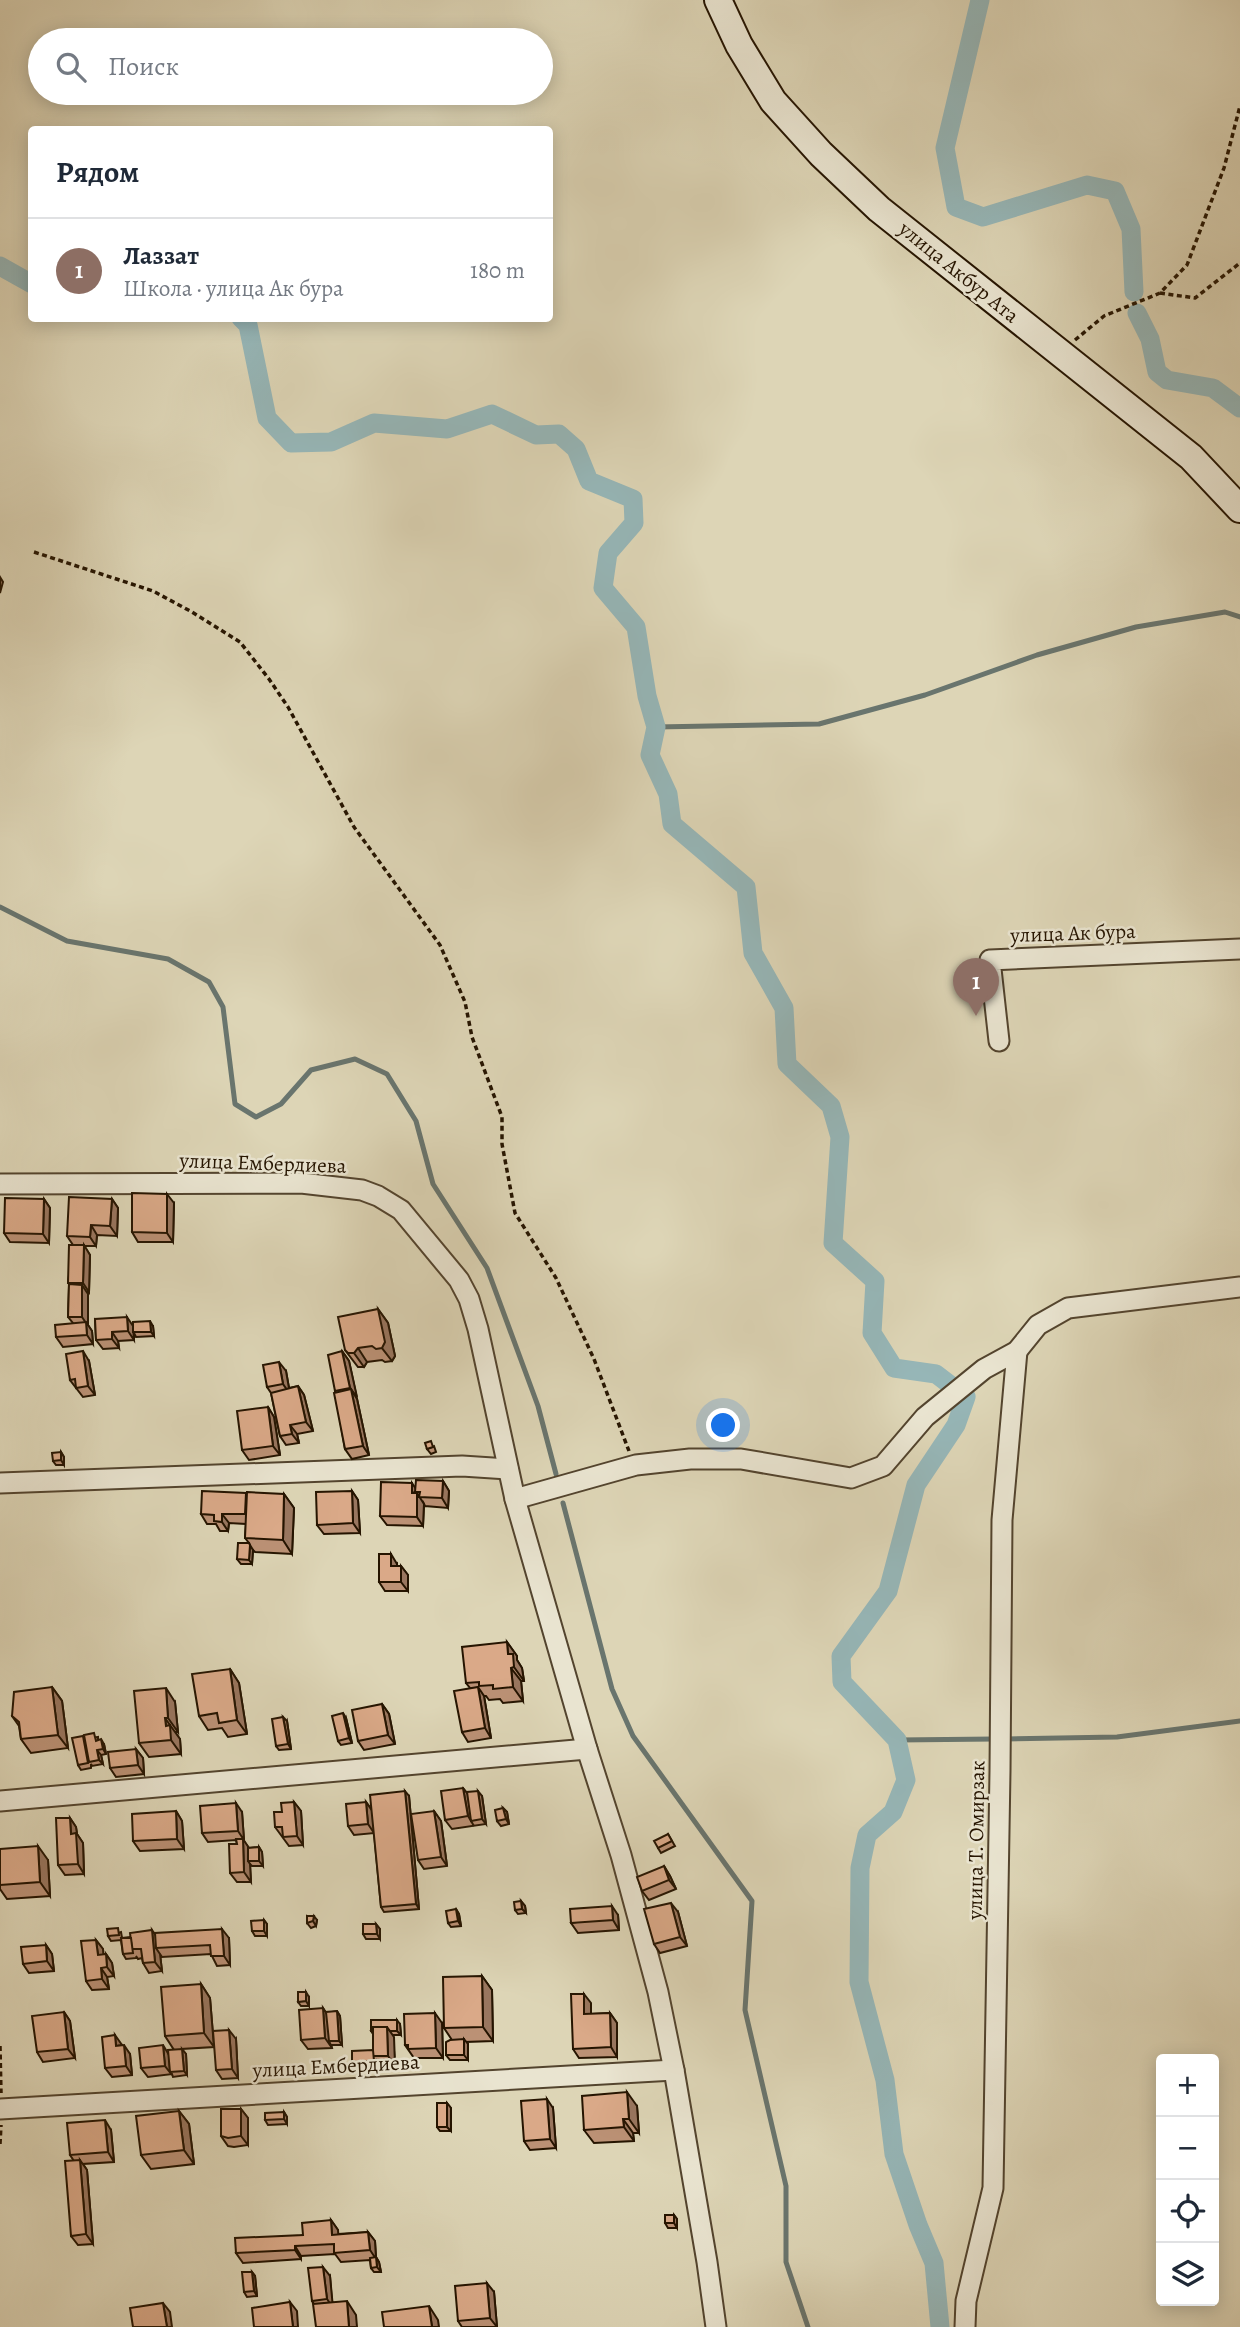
<!DOCTYPE html>
<html lang="ru">
<head>
<meta charset="utf-8">
<style>
  body { margin:0; font-family:Alegreya,serif; background:#f6f6f7; color:#1f2937 }
  .controls { position:absolute; right:21px; bottom:21px; display:grid; overflow:hidden; border-radius:7px; box-shadow:0 4px 18px #0003 }
  .controls button { width:63px; height:63px; display:grid; place-items:center; padding:0; border:0; border-bottom:2px solid #e0e1e3; background:#fff; color:#1f2937; font:35px sans-serif }
  .you { position:absolute; left:724px; top:1426px; width:24px; height:24px; margin:-18px; border:5px solid #fff; border-radius:50%; background:#1a73e8; box-shadow:0 0 0 10px #1a73e833 }
  .badge { display:grid; place-items:center; width:46px; height:46px; border-radius:50%; background:#ea580c; color:#fff; font-size:23px; font-weight:700 }
  .pin { position:absolute; translate:-50% -58px; filter:drop-shadow(0 2px 4px #0008) }
  .pin::after { content:''; position:absolute; top:37px; width:24px; height:21px; background:inherit; clip-path:polygon(0 0,100% 0,50% 100%) }
  .list { margin:0; padding:0; list-style:none }
  h2 { display:flex; justify-content:space-between; align-items:center; height:91px; margin:0; padding:0 28px; font-size:30px }
  h2 small { font-size:23px; font-weight:400; color:#747a83 }
  .list li { display:grid; grid-template-columns:46px 1fr auto; gap:21px; align-items:center; box-sizing:border-box; height:105px; padding:0 28px; border-top:2px solid #e0e1e3 }
  .list b { display:block; font-size:26px; white-space:nowrap }
  .list p { margin:0; font-size:23px; white-space:nowrap; color:#747a83 }
  .list em { font-size:23px; font-style:normal; color:#747a83 }
  .icon { flex:none; width:38px; height:38px; fill:none; stroke:currentColor; stroke-width:2; stroke-linecap:round; stroke-linejoin:round }
  .map { position:relative; flex:none; width:1240px; height:2327px; overflow:hidden }
  .search { position:absolute; background:#fff; box-shadow:0 4px 18px #0003; left:28px; top:28px; width:525px; height:77px; display:flex; align-items:center; gap:18px; box-sizing:border-box; padding:0 24px; border-radius:38px; color:#747a83; font-size:26px }
  .panel { position:absolute; background:#fff; box-shadow:0 4px 18px #0003; left:28px; top:126px; width:525px; height:196px; border-radius:7px }
  .map>svg:first-child { display:block }
  .lines { fill:none; stroke-linecap:round; stroke-linejoin:round }
  .stream { stroke:#69756e; stroke-width:5 }
  .canal { stroke:#96b6b7; stroke-width:19 }
  .street-casing { stroke:#53442e; stroke-width:23 }
  .secondary-casing { stroke:#251400; stroke-width:30 }
  .path { stroke:#251400; stroke-width:3.5; stroke-dasharray:5 3.5; stroke-linecap:butt }
  .street { stroke:#e9e4d0; stroke-width:19 }
  .secondary { stroke:#e9e4d0; stroke-width:26 }
  .wall { fill:#bb9175; stroke:#251400; stroke-width:2 }
  .shaded-wall { fill:#99765f; stroke:#251400; stroke-width:2 }
  .building { fill:#daa988; stroke:#251400; stroke-width:2 }
  .labels { text-anchor:middle; dominant-baseline:central; stroke-width:5; stroke-linejoin:round; paint-order:stroke }
  .street-label { font-size:21px; fill:#251400; stroke:#e9e4d0 }
</style>
</head>
<body>
<div class="map">
<svg width="1240" height="2327" viewBox="0 0 1240 2327">
  <rect width="100%" height="100%" fill="#ddd5b6"/>
  <filter id="stains"><feTurbulence type="fractalNoise" baseFrequency=".00286" numOctaves="4"/><feColorMatrix values="0 0 0 0 .2 0 0 0 0 .09 0 0 0 0 .02 0 0 0 .5 -.17"/></filter>
  <radialGradient id="worn" r=".72"><stop offset=".6" stop-color="#630" stop-opacity="0"/><stop offset="1" stop-color="#630" stop-opacity=".3"/></radialGradient>
  <g class="lines">
    <g class="stream">
      <polyline points="656,727 819,724 925,695 1037,655 1136,627 1225,612 1240,617"/>
      <polyline points="0,907 67,941 168,959 209,982 223,1007 235,1104 256,1117 281,1104 311,1070 355,1059 387,1074 416,1121 433,1184 487,1268 538,1406 556,1474"/>
      <polyline points="563,1503 612,1689 633,1736 752,1901 745,2010 786,2186 786,2262 808,2327"/>
      <polyline points="1005,1739 1117,1737 1240,1721"/>
      <polyline points="897,1740 995,1739"/>
    </g>
    <g class="canal">
      <polyline points="980,0 945,148 956,207 983,217 1087,185 1115,191 1131,229 1134,292"/>
      <polyline points="0,266 32,284"/>
      <polyline points="1137,313 1150,339 1157,372 1167,380 1213,388 1240,408"/>
      <polyline points="241,318 248,325 267,418 291,443 331,442 374,423 447,429 492,414 536,435 559,434 576,449 589,481 633,499 634,523 608,553 603,588 636,627 647,696 656,727 650,755 668,794 672,824 746,887 753,953 784,1008 787,1064 831,1106 840,1137 833,1243 875,1281 872,1333 894,1368 936,1374 966,1397 956,1425 916,1485 888,1591 841,1656 842,1682 897,1740 906,1780 893,1812 867,1835 860,1868 859,1982 885,2080 894,2154 918,2225 934,2263 940,2327"/>
    </g>
    <g class="street-casing">
      <g id="street">
        <polyline points="999,1041 990,960 1240,949"/>
        <polyline points="0,1184 301,1183 362,1190 378,1196 401,1210 459,1280 469,1299 478,1329 515,1499 587,1749 621,1855 658,1992 674,2070 707,2262 716,2327"/>
        <polyline points="0,1483 462,1466 508,1469"/>
        <polyline points="515,1499 636,1465 690,1459 741,1459 851,1478 883,1466 925,1417 984,1369 1017,1351 1038,1325 1068,1308 1240,1287"/>
        <polyline points="0,1801 587,1749"/>
        <polyline points="0,2109 674,2070"/>
        <polyline points="965,2327 966,2301 993,2188 1000,1771 1002,1520 1017,1351"/>
      </g>
    </g>
    <g class="secondary-casing">
      <polyline id="secondary" points="718,0 739,45 773,101 821,154 879,209 1191,457 1240,509"/>
    </g>
    <g class="path">
      <polyline points="1160,293 1195,298 1240,263"/>
      <polyline points="1075,340 1104,316 1160,293 1187,265 1224,168 1240,106"/>
      <polyline points="34,552 153,591 192,612 240,642 269,679 288,707 354,827 440,945 465,1002 472,1037 502,1117 502,1144 515,1213 556,1278 594,1359 629,1451"/>
      <polyline points="0,2046 1,2093"/>
      <polyline points="0,2144 1,2125"/>
    </g>
    <use href="#street" class="street"/>
    <use href="#secondary" class="secondary"/>
  </g>
  <g class="wall">
    <polygon points="44,1199 50,1208 49,1243 10,1242 4,1233"/>
    <polygon points="112,1199 118,1208 117,1236 97,1235 96,1246 84,1246 90,1255 89,1292 87,1292 88,1294 88,1325 92,1331 93,1344 63,1347 56,1337 73,1323 68,1317 69,1284 68,1283 73,1245 67,1236"/>
    <polygon points="174,1203 173,1242 138,1242 132,1232"/>
    <polygon points="378,1309 388,1323 395,1356 392,1361 385,1362 382,1360 367,1362 364,1367 358,1367 345,1350"/>
    <polygon points="95,1319 133,1326 153,1326 154,1336 136,1337 134,1333 134,1340 118,1341 119,1348 103,1349 96,1340"/>
    <polygon points="342,1351 349,1361 369,1455 352,1459 345,1449 335,1391"/>
    <polygon points="89,1361 95,1395 83,1397 70,1380"/>
    <polygon points="286,1371 289,1388 298,1386 304,1395 313,1431 297,1434 299,1443 286,1445 280,1436 271,1393 267,1387"/>
    <polygon points="268,1407 274,1417 280,1455 249,1460 242,1450"/>
    <polygon points="434,1446 436,1452 431,1454 427,1449"/>
    <polygon points="61,1452 64,1457 64,1465 56,1465 53,1461"/>
    <polygon points="443,1481 449,1491 448,1508 425,1506 424,1504 423,1526 387,1525 380,1516 415,1487"/>
    <polygon points="352,1491 358,1500 360,1533 324,1534 317,1525"/>
    <polygon points="284,1494 294,1508 292,1554 255,1552 253,1550 252,1564 241,1564 237,1559 249,1543 245,1538 246,1524 229,1523 228,1531 220,1531 216,1524 207,1524 201,1514"/>
    <polygon points="397,1564 397,1566 401,1566 408,1575 408,1591 385,1591 379,1582"/>
    <polygon points="507,1642 517,1656 517,1660 522,1668 524,1681 521,1681 523,1701 503,1703 500,1699 489,1700 486,1696 484,1696 491,1738 468,1742 462,1732 470,1688 466,1683"/>
    <polygon points="230,1669 239,1683 247,1734 228,1737 222,1728 208,1730 199,1716"/>
    <polygon points="52,1687 62,1701 68,1748 31,1753 21,1739 19,1726 12,1716"/>
    <polygon points="175,1702 178,1732 175,1732 180,1739 181,1754 149,1757 139,1743"/>
    <polygon points="382,1704 389,1714 395,1744 364,1750 358,1741"/>
    <polygon points="346,1718 352,1743 341,1745 338,1741"/>
    <polygon points="287,1721 291,1749 279,1750 276,1746"/>
    <polygon points="98,1737 98,1740 104,1744 106,1754 101,1755 103,1764 92,1766 91,1764 91,1768 81,1770 78,1765 85,1739"/>
    <polygon points="136,1749 143,1758 144,1774 116,1777 110,1768"/>
    <polygon points="463,1788 467,1793 482,1796 486,1824 452,1829 445,1820"/>
    <polygon points="409,1796 419,1909 384,1912 381,1907 374,1833 354,1835 348,1826 366,1802 372,1810"/>
    <polygon points="294,1802 301,1811 303,1845 289,1846 275,1827 282,1812"/>
    <polygon points="503,1808 507,1812 509,1824 501,1826 497,1821"/>
    <polygon points="176,1811 182,1821 184,1849 140,1851 133,1841"/>
    <polygon points="434,1811 441,1821 447,1866 424,1869 418,1860"/>
    <polygon points="242,1812 244,1840 243,1840 249,1848 259,1847 262,1852 263,1866 252,1866 250,1864 251,1882 237,1882 230,1873 237,1844 236,1840 208,1842 202,1833"/>
    <polygon points="70,1818 76,1827 77,1834 83,1843 84,1874 65,1875 58,1865"/>
    <polygon points="668,1834 675,1846 661,1853 658,1848"/>
    <polygon points="0,1849 48,1860 50,1896 7,1899 0,1889"/>
    <polygon points="664,1866 670,1876 676,1889 649,1900 642,1891"/>
    <polygon points="521,1901 525,1906 526,1913 518,1914 515,1910"/>
    <polygon points="456,1909 459,1914 461,1926 451,1927 448,1923"/>
    <polygon points="678,1912 687,1946 660,1953 654,1944"/>
    <polygon points="618,1915 619,1930 578,1933 571,1923"/>
    <polygon points="307,1916 317,1920 316,1926 311,1928 307,1923"/>
    <polygon points="264,1920 267,1924 267,1936 255,1936 252,1931"/>
    <polygon points="376,1924 380,1929 380,1939 366,1939 363,1934"/>
    <polygon points="121,1932 122,1938 155,1934 229,1938 230,1965 217,1966 211,1954 162,1957 160,1954 162,1971 149,1973 143,1963 142,1958 138,1959 136,1956 137,1958 126,1959 123,1954 121,1940 111,1941 108,1936"/>
    <polygon points="96,1940 103,1949 103,1954 106,1954 112,1963 114,1976 107,1977 109,1989 92,1990 86,1981"/>
    <polygon points="46,1945 52,1954 54,1971 29,1973 23,1964"/>
    <polygon points="482,1976 492,1990 493,2041 466,2042 468,2044 468,2060 450,2060 446,2055 452,2040 444,2028"/>
    <polygon points="201,1984 210,1998 214,2047 182,2049 186,2054 187,2075 173,2077 172,2074 148,2077 141,2068 174,2050 165,2036"/>
    <polygon points="309,1997 309,2006 301,2006 298,2002"/>
    <polygon points="591,2003 591,2014 610,2013 617,2023 617,2057 579,2058 573,2049"/>
    <polygon points="323,2008 326,2013 337,2011 340,2016 342,2045 331,2045 332,2048 308,2049 301,2040"/>
    <polygon points="64,2012 70,2021 75,2058 43,2062 37,2052"/>
    <polygon points="442,2023 443,2058 414,2058 405,2045"/>
    <polygon points="400,2024 401,2035 393,2035 395,2065 380,2065 377,2061 377,2066 355,2067 352,2062 373,2050 373,2034 371,2031"/>
    <polygon points="236,2039 238,2078 222,2079 216,2070"/>
    <polygon points="122,2045 130,2054 132,2075 112,2077 105,2068"/>
    <polygon points="447,2103 451,2108 451,2131 440,2131 437,2127"/>
    <polygon points="637,2106 639,2133 633,2133 634,2141 594,2143 584,2130"/>
    <polygon points="553,2108 556,2148 530,2150 524,2141"/>
    <polygon points="241,2109 248,2118 248,2145 234,2147 228,2146 221,2136"/>
    <polygon points="179,2111 189,2124 194,2164 151,2169 141,2155"/>
    <polygon points="284,2112 287,2117 287,2124 268,2125 265,2120"/>
    <polygon points="111,2130 114,2162 83,2164 87,2170 93,2244 78,2245 71,2236 74,2161 70,2155"/>
    <polygon points="674,2215 677,2219 677,2228 668,2228 665,2223"/>
    <polygon points="331,2220 338,2230 338,2234 368,2232 375,2241 376,2257 379,2262 381,2272 374,2272 371,2268 370,2260 341,2262 335,2254 301,2256 301,2259 243,2263 236,2253 303,2235"/>
    <polygon points="252,2272 255,2276 257,2296 247,2297 244,2292"/>
    <polygon points="330,2276 332,2302 356,2315 314,2304 312,2301"/>
    <polygon points="494,2292 497,2327 462,2327 458,2321"/>
  </g>
  <g class="shaded-wall">
    <polygon points="0,577 3,582 0,593"/>
    <polygon points="167,1194 174,1203 173,1242 167,1233"/>
    <polygon points="44,1199 50,1208 49,1243 43,1234"/>
    <polygon points="112,1199 118,1208 117,1236 110,1226"/>
    <polygon points="91,1225 97,1235 96,1246 90,1237"/>
    <polygon points="84,1245 90,1255 89,1292 83,1283"/>
    <polygon points="82,1285 88,1294 88,1325 92,1331 93,1344 87,1335 86,1323 82,1317"/>
    <polygon points="378,1309 388,1323 395,1356 392,1361 382,1348"/>
    <polygon points="127,1317 133,1326 134,1340 128,1331"/>
    <polygon points="150,1321 153,1326 154,1336 151,1332"/>
    <polygon points="112,1332 118,1341 119,1348 112,1339"/>
    <polygon points="358,1348 367,1362 364,1367 354,1353"/>
    <polygon points="83,1351 89,1361 95,1395 88,1386"/>
    <polygon points="342,1351 349,1361 357,1397 350,1388"/>
    <polygon points="279,1362 286,1371 290,1394 283,1384"/>
    <polygon points="298,1386 304,1395 313,1431 306,1422"/>
    <polygon points="351,1389 357,1399 369,1455 363,1446"/>
    <polygon points="268,1407 274,1417 280,1455 273,1446"/>
    <polygon points="290,1425 297,1434 299,1443 292,1434"/>
    <polygon points="61,1452 64,1457 64,1465 61,1460"/>
    <polygon points="443,1481 449,1491 448,1508 442,1498"/>
    <polygon points="412,1483 418,1492 415,1492 417,1495 417,1493 424,1504 423,1526 417,1517 412,1493"/>
    <polygon points="352,1491 358,1500 360,1533 353,1523"/>
    <polygon points="284,1494 294,1508 292,1554 283,1540"/>
    <polygon points="222,1514 229,1523 228,1531 222,1522"/>
    <polygon points="250,1545 253,1550 252,1564 249,1560"/>
    <polygon points="391,1554 397,1564 397,1575 391,1566"/>
    <polygon points="401,1566 408,1575 408,1591 401,1582"/>
    <polygon points="507,1642 517,1656 517,1660 522,1668 524,1681 514,1667 508,1654"/>
    <polygon points="511,1668 521,1681 523,1701 513,1687"/>
    <polygon points="230,1669 239,1683 247,1734 237,1720"/>
    <polygon points="52,1687 62,1701 68,1748 58,1735"/>
    <polygon points="478,1687 484,1696 491,1738 485,1728"/>
    <polygon points="166,1688 175,1702 178,1732 168,1718"/>
    <polygon points="382,1704 389,1714 395,1744 388,1735"/>
    <polygon points="343,1713 346,1718 352,1743 349,1738"/>
    <polygon points="283,1717 287,1721 291,1749 288,1744"/>
    <polygon points="165,1718 180,1739 181,1754 171,1740 166,1726"/>
    <polygon points="101,1739 104,1744 106,1754 103,1749"/>
    <polygon points="136,1749 143,1758 144,1774 138,1765"/>
    <polygon points="97,1750 101,1755 103,1764 99,1760"/>
    <polygon points="463,1788 470,1797 471,1821 474,1826 468,1816"/>
    <polygon points="405,1791 409,1796 419,1909 416,1904"/>
    <polygon points="478,1791 482,1796 486,1824 482,1819"/>
    <polygon points="294,1802 301,1811 303,1845 297,1836"/>
    <polygon points="366,1802 373,1812 374,1833 368,1824"/>
    <polygon points="236,1803 242,1812 244,1840 238,1831"/>
    <polygon points="503,1808 507,1812 509,1824 506,1819"/>
    <polygon points="176,1811 182,1821 184,1849 177,1839"/>
    <polygon points="434,1811 441,1821 447,1866 441,1857"/>
    <polygon points="70,1818 76,1827 77,1834 83,1843 84,1874 78,1864 71,1834"/>
    <polygon points="243,1839 249,1848 248,1861 250,1864 251,1882 244,1872"/>
    <polygon points="38,1846 48,1860 50,1896 40,1882"/>
    <polygon points="259,1847 262,1852 263,1866 259,1861"/>
    <polygon points="664,1866 670,1876 676,1889 669,1880"/>
    <polygon points="521,1901 525,1906 526,1913 522,1909"/>
    <polygon points="671,1903 678,1912 687,1946 680,1937"/>
    <polygon points="612,1906 618,1915 619,1930 613,1920"/>
    <polygon points="456,1909 459,1914 461,1926 458,1921"/>
    <polygon points="314,1916 317,1920 316,1926 313,1921"/>
    <polygon points="264,1920 267,1924 267,1936 264,1931"/>
    <polygon points="376,1924 380,1929 380,1939 377,1934"/>
    <polygon points="222,1929 229,1938 230,1965 224,1956"/>
    <polygon points="152,1930 159,1940 156,1948 160,1954 162,1971 155,1962"/>
    <polygon points="96,1940 103,1949 104,1964 98,1955"/>
    <polygon points="46,1945 52,1954 54,1971 47,1961"/>
    <polygon points="106,1954 112,1963 114,1976 107,1967"/>
    <polygon points="101,1968 107,1977 109,1989 102,1979"/>
    <polygon points="482,1976 492,1990 493,2041 483,2027"/>
    <polygon points="201,1984 210,1998 214,2047 204,2033"/>
    <polygon points="306,1992 309,1997 309,2006 306,2001"/>
    <polygon points="584,1994 591,2003 591,2023 584,2014"/>
    <polygon points="323,2008 329,2017 329,2041 332,2048 325,2038"/>
    <polygon points="337,2011 340,2016 342,2045 339,2041"/>
    <polygon points="64,2012 70,2021 75,2058 68,2049"/>
    <polygon points="435,2013 442,2023 443,2058 436,2048"/>
    <polygon points="610,2013 617,2023 617,2057 611,2047"/>
    <polygon points="397,2020 400,2024 401,2035 397,2031"/>
    <polygon points="387,2027 394,2037 395,2065 388,2056"/>
    <polygon points="229,2030 236,2039 238,2078 232,2069"/>
    <polygon points="115,2035 122,2045 116,2046"/>
    <polygon points="464,2039 468,2044 468,2060 464,2055"/>
    <polygon points="124,2045 130,2054 132,2075 126,2066"/>
    <polygon points="163,2045 169,2055 170,2072 172,2075 165,2066"/>
    <polygon points="182,2049 186,2054 187,2075 184,2071"/>
    <polygon points="627,2092 637,2106 639,2133 629,2119"/>
    <polygon points="547,2099 553,2108 556,2148 550,2139"/>
    <polygon points="447,2103 451,2108 451,2131 447,2127"/>
    <polygon points="241,2109 248,2118 248,2145 241,2136"/>
    <polygon points="179,2111 189,2124 194,2164 184,2150"/>
    <polygon points="284,2112 287,2117 287,2124 284,2119"/>
    <polygon points="623,2119 633,2133 634,2141 624,2127"/>
    <polygon points="105,2120 111,2130 114,2162 108,2152"/>
    <polygon points="80,2160 87,2170 93,2244 86,2234"/>
    <polygon points="674,2215 677,2219 677,2228 674,2223"/>
    <polygon points="331,2220 338,2230 339,2244 332,2235"/>
    <polygon points="368,2232 375,2241 376,2259 370,2250"/>
    <polygon points="295,2246 301,2256 301,2259 295,2250"/>
    <polygon points="376,2257 379,2262 381,2272 377,2267"/>
    <polygon points="323,2267 330,2276 333,2308 327,2299"/>
    <polygon points="252,2272 255,2276 257,2296 254,2291"/>
    <polygon points="487,2283 494,2292 497,2327 490,2318"/>
    <polygon points="347,2301 356,2315 357,2327 349,2327"/>
    <polygon points="290,2302 297,2311 298,2327 293,2327"/>
    <polygon points="163,2303 170,2312 172,2327 167,2327"/>
    <polygon points="429,2306 438,2320 439,2327 432,2327"/>
  </g>
  <g class="building">
    <polygon points="132,1193 167,1194 167,1233 132,1232"/>
    <polygon points="69,1197 112,1199 110,1226 91,1225 90,1237 67,1236"/>
    <polygon points="5,1198 44,1199 43,1234 4,1233"/>
    <polygon points="69,1245 84,1245 83,1283 68,1283"/>
    <polygon points="69,1284 82,1285 82,1317 68,1317"/>
    <polygon points="378,1309 385,1342 382,1348 376,1349 372,1346 358,1348 354,1353 348,1353 345,1350 338,1317"/>
    <polygon points="127,1317 128,1331 112,1332 112,1339 96,1340 95,1319"/>
    <polygon points="150,1321 151,1332 133,1332 133,1322"/>
    <polygon points="86,1322 87,1335 56,1337 55,1325"/>
    <polygon points="83,1351 88,1386 76,1388 75,1379 70,1380 66,1354"/>
    <polygon points="342,1351 350,1388 335,1391 328,1355"/>
    <polygon points="279,1362 283,1384 267,1387 263,1365"/>
    <polygon points="298,1386 306,1422 290,1425 292,1434 280,1436 271,1393"/>
    <polygon points="351,1389 363,1446 345,1449 334,1393"/>
    <polygon points="268,1407 273,1446 242,1450 237,1411"/>
    <polygon points="431,1441 433,1447 427,1449 425,1443"/>
    <polygon points="61,1452 61,1460 53,1461 52,1453"/>
    <polygon points="416,1480 443,1481 442,1498 419,1497 420,1492 415,1492"/>
    <polygon points="381,1482 412,1483 412,1493 417,1493 417,1517 380,1516"/>
    <polygon points="202,1491 246,1493 245,1514 222,1514 222,1522 214,1521 214,1515 201,1514"/>
    <polygon points="352,1491 353,1523 317,1525 316,1492"/>
    <polygon points="247,1492 284,1494 283,1540 245,1538"/>
    <polygon points="238,1543 249,1543 250,1545 249,1560 237,1559"/>
    <polygon points="379,1554 391,1554 391,1566 401,1566 401,1582 379,1582"/>
    <polygon points="507,1642 508,1654 513,1654 514,1667 511,1668 513,1687 493,1689 493,1685 479,1686 479,1682 466,1683 462,1647"/>
    <polygon points="230,1669 237,1720 219,1723 217,1713 199,1716 192,1674"/>
    <polygon points="52,1687 58,1735 21,1739 19,1722 12,1716 14,1692"/>
    <polygon points="478,1687 485,1728 462,1732 454,1691"/>
    <polygon points="166,1688 168,1718 165,1718 166,1726 170,1725 171,1740 139,1743 134,1691"/>
    <polygon points="382,1704 388,1735 358,1741 352,1710"/>
    <polygon points="343,1713 349,1738 338,1741 332,1716"/>
    <polygon points="283,1717 288,1744 276,1746 272,1719"/>
    <polygon points="94,1733 96,1741 101,1739 103,1749 97,1750 99,1760 89,1762 84,1735"/>
    <polygon points="83,1736 88,1763 78,1765 72,1738"/>
    <polygon points="136,1749 138,1765 110,1768 108,1752"/>
    <polygon points="463,1788 468,1816 445,1820 441,1791"/>
    <polygon points="405,1791 416,1904 381,1907 370,1795"/>
    <polygon points="478,1791 482,1819 471,1821 467,1792"/>
    <polygon points="294,1802 297,1836 283,1837 282,1827 275,1827 274,1812 282,1812 281,1803"/>
    <polygon points="366,1802 368,1824 348,1826 346,1804"/>
    <polygon points="236,1803 238,1831 202,1833 200,1806"/>
    <polygon points="503,1808 506,1819 497,1821 495,1810"/>
    <polygon points="176,1811 177,1839 133,1841 132,1814"/>
    <polygon points="434,1811 441,1857 418,1860 411,1814"/>
    <polygon points="56,1818 70,1818 71,1834 76,1833 78,1864 58,1865"/>
    <polygon points="668,1834 672,1841 658,1848 654,1841"/>
    <polygon points="236,1839 243,1839 244,1872 230,1873 229,1844 237,1844"/>
    <polygon points="38,1846 40,1882 0,1885 0,1849"/>
    <polygon points="259,1847 259,1861 248,1861 248,1848"/>
    <polygon points="664,1866 669,1880 642,1891 637,1877"/>
    <polygon points="521,1901 522,1909 515,1910 514,1902"/>
    <polygon points="671,1903 680,1937 654,1944 644,1909"/>
    <polygon points="612,1906 613,1920 571,1923 570,1909"/>
    <polygon points="456,1909 458,1921 448,1923 446,1911"/>
    <polygon points="307,1916 314,1916 313,1921 307,1923"/>
    <polygon points="264,1920 264,1931 252,1931 251,1921"/>
    <polygon points="363,1924 376,1924 377,1934 363,1934"/>
    <polygon points="118,1928 119,1935 108,1936 107,1929"/>
    <polygon points="222,1929 224,1956 211,1956 210,1945 156,1948 155,1933"/>
    <polygon points="152,1930 155,1962 143,1963 141,1949 132,1949 130,1933"/>
    <polygon points="121,1938 131,1938 133,1953 123,1954"/>
    <polygon points="96,1940 98,1955 106,1954 107,1967 101,1968 102,1979 86,1981 81,1941"/>
    <polygon points="46,1945 47,1961 23,1964 21,1947"/>
    <polygon points="482,1976 483,2027 444,2028 443,1977"/>
    <polygon points="201,1984 204,2033 165,2036 161,1987"/>
    <polygon points="298,1992 306,1992 306,2001 298,2002"/>
    <polygon points="571,1994 584,1994 584,2014 610,2013 611,2047 573,2049"/>
    <polygon points="323,2008 325,2038 301,2040 299,2010"/>
    <polygon points="337,2011 339,2041 329,2041 326,2012"/>
    <polygon points="64,2012 68,2049 37,2052 32,2016"/>
    <polygon points="435,2013 436,2048 408,2049 408,2045 405,2045 404,2014"/>
    <polygon points="371,2020 397,2020 397,2031 390,2031 387,2027 373,2027 373,2031 371,2031"/>
    <polygon points="373,2027 387,2027 388,2056 373,2056"/>
    <polygon points="229,2030 232,2069 216,2070 213,2031"/>
    <polygon points="115,2035 116,2046 124,2045 126,2066 105,2068 102,2037"/>
    <polygon points="464,2039 464,2055 446,2055 446,2042 450,2040"/>
    <polygon points="163,2045 165,2066 141,2068 139,2048"/>
    <polygon points="182,2049 184,2071 170,2072 168,2050"/>
    <polygon points="373,2050 374,2061 352,2062 352,2051"/>
    <polygon points="627,2092 629,2119 623,2119 624,2127 584,2130 582,2096"/>
    <polygon points="547,2099 550,2139 524,2141 521,2101"/>
    <rect x="437" y="2103" width="10" height="24"/>
    <polygon points="221,2109 241,2109 241,2136 228,2138 221,2136"/>
    <polygon points="179,2111 184,2150 141,2155 136,2116"/>
    <polygon points="284,2112 284,2119 265,2120 265,2113"/>
    <polygon points="105,2120 108,2152 70,2155 67,2123"/>
    <polygon points="80,2160 86,2234 71,2236 65,2161"/>
    <rect x="665" y="2215" width="9" height="8"/>
    <polygon points="331,2220 332,2235 368,2232 370,2250 334,2253 334,2244 295,2246 295,2250 236,2253 235,2238 303,2235 302,2223"/>
    <polygon points="376,2257 377,2267 371,2268 370,2258"/>
    <polygon points="323,2267 327,2299 312,2301 308,2268"/>
    <polygon points="242,2272 252,2272 254,2291 244,2292"/>
    <polygon points="487,2283 490,2318 458,2321 455,2286"/>
    <polygon points="347,2301 349,2327 316,2327 313,2304"/>
    <polygon points="290,2302 293,2327 254,2327 252,2308"/>
    <polygon points="163,2303 167,2327 133,2327 130,2308"/>
    <polygon points="429,2306 432,2327 384,2327 382,2312"/>
  </g>
  <g class="labels">
    <g class="street-label">
      <text transform="translate(959 272) rotate(39)">улица Акбур Ата</text>
      <text transform="translate(1073 933) rotate(-2)">улица Ак бура</text>
      <text transform="translate(263 1163) rotate(2)">улица Ембердиева</text>
      <text transform="translate(976 1840) rotate(-89)">улица Т. Омирзак</text>
      <text transform="translate(336 2066) rotate(-3)">улица Ембердиева</text>
    </g>
  </g>
  <rect width="100%" height="100%" filter="url(#stains)"/>
  <rect width="100%" height="100%" fill="url(#worn)"/>
</svg>
<div class="controls">
<button>+</button>
<button>−</button>
<button><svg class="icon" aria-label="locate" viewBox="0 0 24 24"><circle cx="12" cy="12" r="6"/><path d="M12 2v4M12 18v4M2 12h4M18 12h4"/></svg></button>
<button><svg class="icon" aria-label="layers" viewBox="0 0 24 24"><path d="M12 4l9 5-9 5-9-5zM3 14l9 5 9-5"/></svg></button>
</div>
<div class="you"></div>
<div class="pin badge" style="left:976px;top:1016px;background:#8d6e63">1</div>
<div class="search"><svg class="icon" aria-label="search" viewBox="0 0 24 24"><circle cx="10" cy="10" r="6"/><path d="M15 15l6 6"/></svg>Поиск</div>
<section class="panel">
<h2>Рядом<small></small></h2>
<ul class="list">
<li><span class="badge" style="background:#8d6e63">1</span><div><b>Лаззат</b><p>Школа · улица Ак бура</p></div><em>180 m</em></li>
</ul>
</section>
</div>
</body>
</html>
